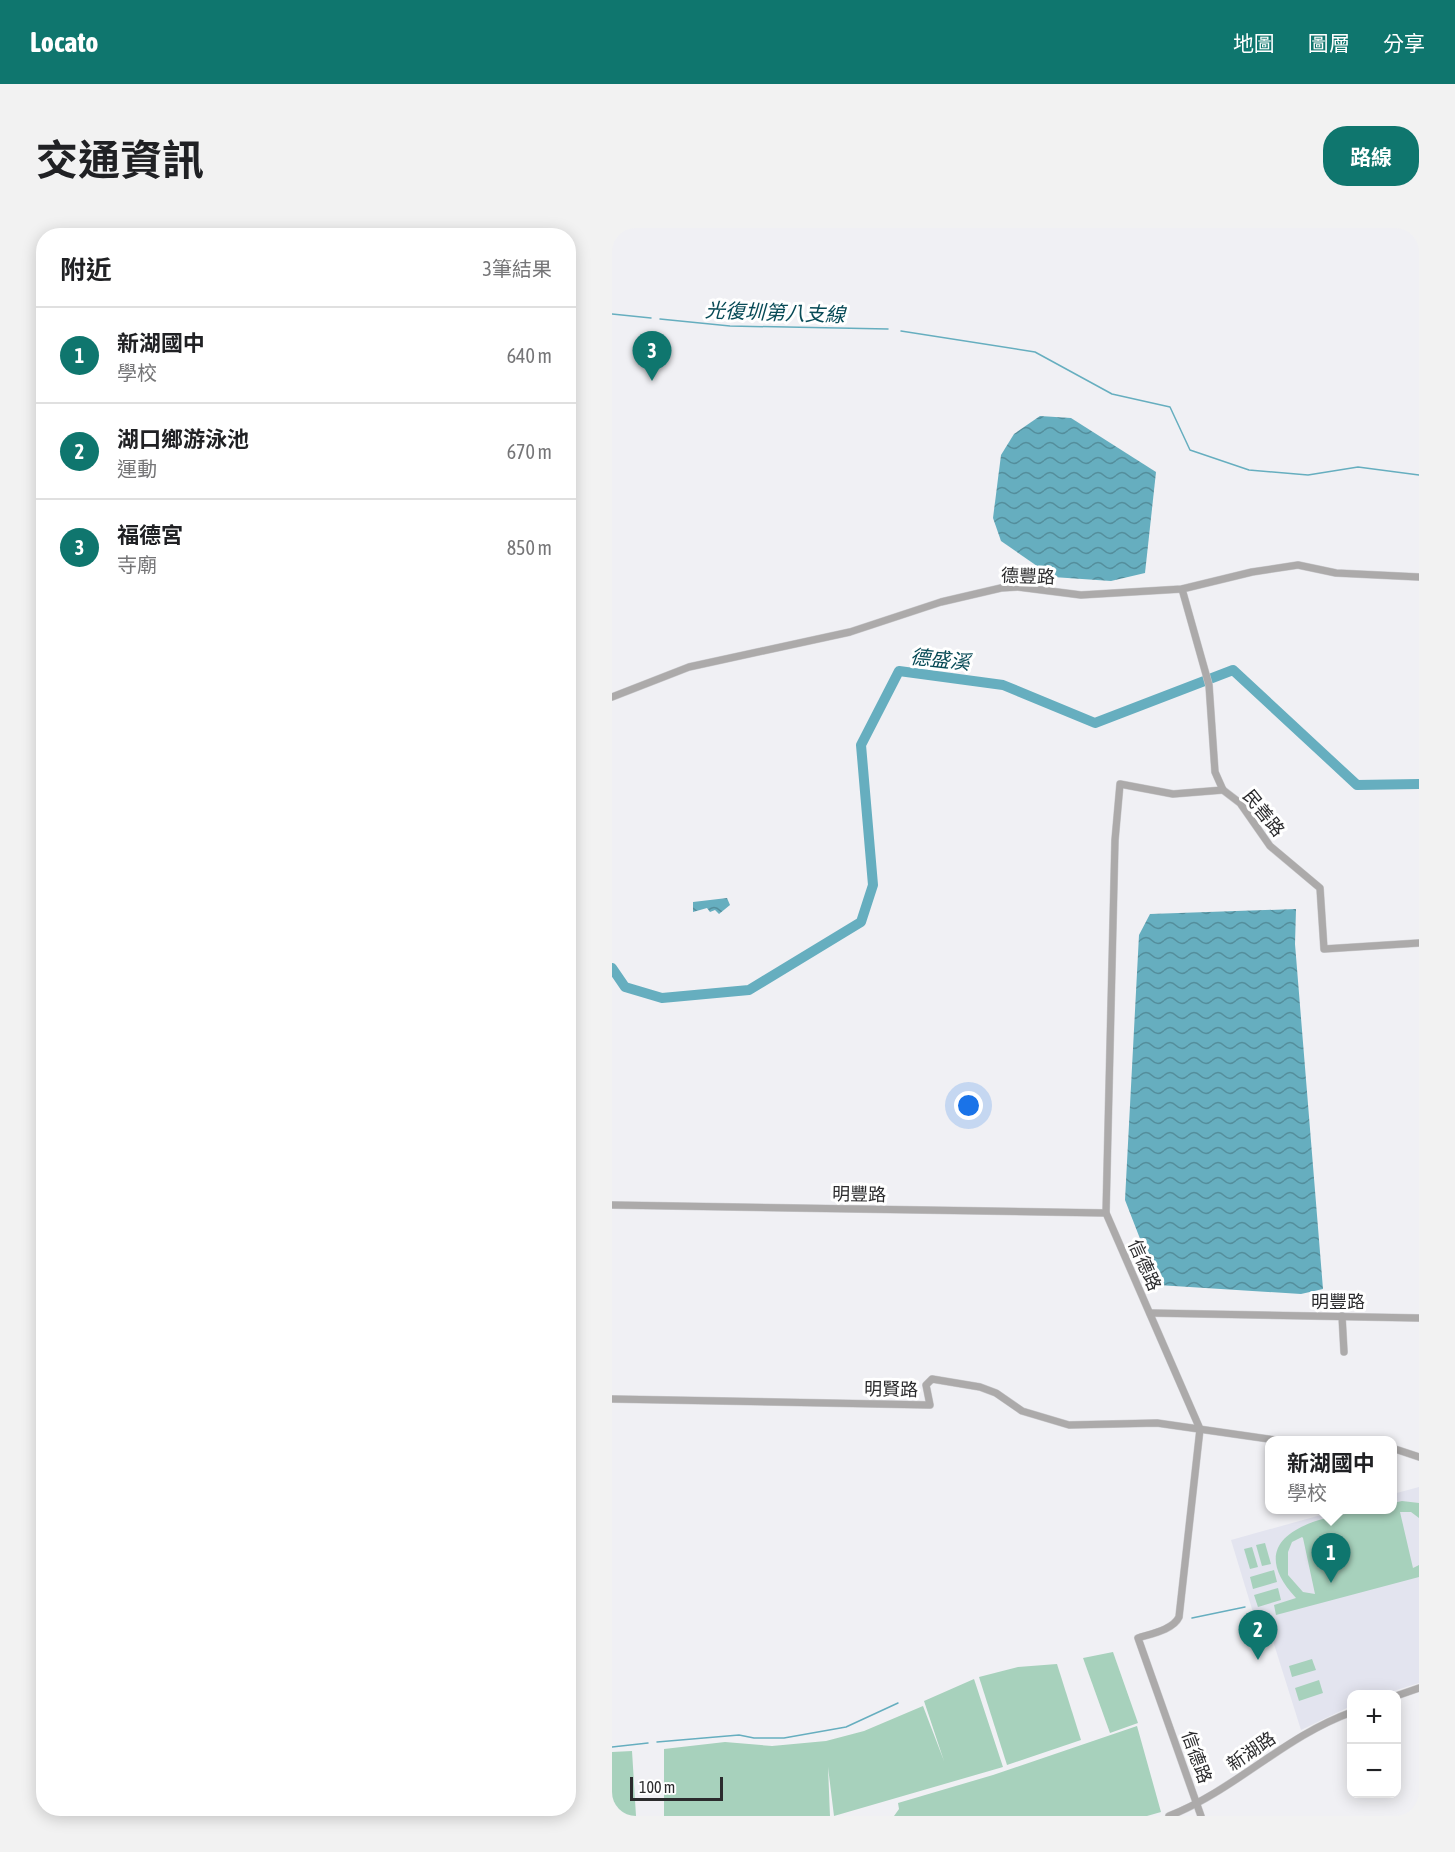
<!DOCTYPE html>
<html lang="zh-TW">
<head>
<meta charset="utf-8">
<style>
  body { margin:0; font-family:"Asap Condensed","Noto Sans TC",sans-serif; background:#f2f2f2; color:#202124 }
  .controls { position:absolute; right:18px; bottom:18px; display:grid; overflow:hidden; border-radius:12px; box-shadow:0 3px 15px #0003 }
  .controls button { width:54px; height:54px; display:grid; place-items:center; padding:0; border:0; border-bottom:2px solid #e0e0e0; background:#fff; color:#202124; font:30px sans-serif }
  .scale { position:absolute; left:18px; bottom:15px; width:93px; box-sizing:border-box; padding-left:6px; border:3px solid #2b2b2d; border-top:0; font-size:16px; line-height:21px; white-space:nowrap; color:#2b2b2d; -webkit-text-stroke:4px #fff; paint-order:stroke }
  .you { position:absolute; left:357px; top:878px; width:21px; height:21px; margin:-15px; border:4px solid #fff; border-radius:50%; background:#1a73e8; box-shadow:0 0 0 9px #1a73e833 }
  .badge { display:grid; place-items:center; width:39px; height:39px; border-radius:50%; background:#0f766e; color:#fff; font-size:20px; font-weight:700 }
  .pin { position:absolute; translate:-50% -50px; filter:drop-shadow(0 2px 3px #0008) }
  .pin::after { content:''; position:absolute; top:32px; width:21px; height:18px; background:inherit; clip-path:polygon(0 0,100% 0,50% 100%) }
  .popup { position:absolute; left:653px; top:1208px; width:132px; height:78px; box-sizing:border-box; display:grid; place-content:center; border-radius:12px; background:#fff; filter:drop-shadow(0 2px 4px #0005); font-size:20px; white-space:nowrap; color:#757577 }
  .popup b { font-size:22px; color:#202124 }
  .popup::after { content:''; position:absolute; left:50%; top:100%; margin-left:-12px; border:12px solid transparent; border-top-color:#fff }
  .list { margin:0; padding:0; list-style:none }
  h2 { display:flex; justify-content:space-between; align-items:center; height:78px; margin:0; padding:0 24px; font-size:26px }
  h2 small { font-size:20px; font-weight:400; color:#757577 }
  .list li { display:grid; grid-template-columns:39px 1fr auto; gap:18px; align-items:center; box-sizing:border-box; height:96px; padding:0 24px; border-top:2px solid #e0e0e0 }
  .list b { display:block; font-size:22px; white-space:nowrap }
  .list p { margin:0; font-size:20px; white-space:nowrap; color:#757577 }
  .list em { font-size:20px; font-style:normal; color:#757577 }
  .map { position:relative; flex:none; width:807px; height:1588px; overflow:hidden; border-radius:24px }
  header { display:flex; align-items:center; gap:36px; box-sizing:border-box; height:84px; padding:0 30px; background:#0f766e; color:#fff }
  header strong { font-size:28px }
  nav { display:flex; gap:33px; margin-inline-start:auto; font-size:21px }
  .intro { display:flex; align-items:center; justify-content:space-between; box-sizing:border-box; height:144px; padding:0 36px }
  h1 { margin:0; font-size:42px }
  .button { padding:15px 27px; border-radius:24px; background:#0f766e; color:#fff; font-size:21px; font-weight:700 }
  main { display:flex; gap:36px; padding:0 36px }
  aside { flex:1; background:#fff; border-radius:24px; box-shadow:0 3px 15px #0003 }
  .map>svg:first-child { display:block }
  .built { fill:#e3e4ef }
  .green { fill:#a7d1bc; fill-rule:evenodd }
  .water { fill:url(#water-waves) }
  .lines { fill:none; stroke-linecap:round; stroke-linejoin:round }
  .stream { stroke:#66aebf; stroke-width:1.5 }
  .river { stroke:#66aebf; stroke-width:10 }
  .minor-casing { stroke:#cdcdd0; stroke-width:8 }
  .minor { stroke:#acaaaa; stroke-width:7 }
  .labels { text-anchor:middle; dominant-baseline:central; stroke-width:6; stroke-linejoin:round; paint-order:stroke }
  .street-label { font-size:18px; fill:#2b2b2d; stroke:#fff }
  .water-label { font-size:20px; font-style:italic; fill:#074a56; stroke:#fff }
</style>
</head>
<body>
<header>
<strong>Locato</strong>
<nav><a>地圖</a><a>圖層</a><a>分享</a></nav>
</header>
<div class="intro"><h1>交通資訊</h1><a class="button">路線</a></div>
<main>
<aside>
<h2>附近<small>3筆結果</small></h2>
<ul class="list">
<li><span class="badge">1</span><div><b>新湖國中</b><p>學校</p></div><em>640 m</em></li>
<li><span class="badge">2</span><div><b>湖口鄉游泳池</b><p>運動</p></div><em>670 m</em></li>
<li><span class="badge">3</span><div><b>福德宮</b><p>寺廟</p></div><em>850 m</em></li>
</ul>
</aside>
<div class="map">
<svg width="807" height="1588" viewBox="0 0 807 1588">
  <defs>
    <pattern id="water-waves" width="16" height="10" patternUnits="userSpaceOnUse" patternTransform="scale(1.5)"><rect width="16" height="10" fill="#66aebf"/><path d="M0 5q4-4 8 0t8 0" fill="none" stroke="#548e9c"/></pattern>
  </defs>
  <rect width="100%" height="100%" fill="#f0f0f4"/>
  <polygon class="built" points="807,1259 807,1455 772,1466 740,1466 739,1478 689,1502 655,1394 643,1391 619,1312 727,1282 780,1282 781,1266"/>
  <g class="green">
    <path d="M790,1273L807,1275V1290L799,1284H788L801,1340L807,1337V1349L664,1387L662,1377L684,1370C618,1299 730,1282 780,1282L781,1275ZM690,1309L691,1310L703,1366L691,1364L676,1347V1324L680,1314Z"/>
    <polygon points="653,1315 659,1336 650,1338 644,1317"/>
    <polygon points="640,1319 646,1339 638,1341 632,1321"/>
    <polygon points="662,1342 665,1354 641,1361 638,1349"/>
    <polygon points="666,1360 669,1372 646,1379 642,1367"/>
    <polygon points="501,1424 526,1495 498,1505 471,1430"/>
    <polygon points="700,1431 704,1442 680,1449 677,1438"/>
    <polygon points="445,1436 469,1512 395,1537 367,1449 406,1439"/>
    <polygon points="362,1451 391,1539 222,1588 216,1539 218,1588 52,1588 52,1521 113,1514 160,1518 214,1513 252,1503 311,1478 332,1533 312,1473"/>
    <polygon points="707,1452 711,1465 687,1473 683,1460"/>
    <polygon points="525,1498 549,1584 535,1588 282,1588 287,1581 286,1575 381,1547"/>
    <polygon points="20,1523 24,1588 0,1588 0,1524"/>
  </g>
  <g class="water">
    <polygon points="428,188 459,190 544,244 533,345 499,353 441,349 389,313 381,290 389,227 402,206"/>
    <polygon points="115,670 118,677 107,686 103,682 98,684 95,680 81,684 81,674"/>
    <polygon points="684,681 683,716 711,1061 689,1066 546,1057 513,972 527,707 538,686"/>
  </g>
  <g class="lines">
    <g class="stream">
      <polyline points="0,86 39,90"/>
      <polyline points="48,91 118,98 276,101"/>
      <polyline points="289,103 423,124 500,166 558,179 578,222 637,242 696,247 746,239 807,247"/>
      <polyline points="580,1390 633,1379"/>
      <polyline points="45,1514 127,1507 142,1510 172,1510 234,1499 286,1475"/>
      <polyline points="0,1519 36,1515"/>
    </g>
    <polyline class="river" points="0,740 13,759 50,770 137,762 249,694 261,657 249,517 287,443 391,457 483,495 621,442 745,557 807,556"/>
    <g class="minor-casing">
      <g id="minor">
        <polyline points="570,361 597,457 603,544 611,562 628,575 658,618 708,660 712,721 807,715"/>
        <polyline points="0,469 77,439 238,404 329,374 389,360 406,359 469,367 570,361 640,344 686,337 724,345 807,349"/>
        <polyline points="0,977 494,985"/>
        <polyline points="538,1085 807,1090"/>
        <polyline points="730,1088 732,1124"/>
        <polyline points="0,1171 318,1177 314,1157 320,1151 368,1159 384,1165 410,1183 457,1197 545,1195 663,1212"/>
        <polyline points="780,1220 807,1229"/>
        <polyline points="784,1468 807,1460"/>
        <path d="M557,1588C623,1562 673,1508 740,1484"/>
        <path d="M589,1588L526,1410C538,1406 561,1402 567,1389L588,1201L494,985L503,612L508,556L561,566L611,562"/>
      </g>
    </g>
    <use href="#minor" class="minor"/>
  </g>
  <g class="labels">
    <g class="street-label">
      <text transform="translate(416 348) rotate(2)">德豐路</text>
      <text transform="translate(652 585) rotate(51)">民善路</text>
      <text transform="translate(247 966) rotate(1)">明豐路</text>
      <text transform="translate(533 1037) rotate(66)">信德路</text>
      <text x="726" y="1073">明豐路</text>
      <text transform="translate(279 1161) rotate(1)">明賢路</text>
      <text transform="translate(639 1523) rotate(-34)">新湖路</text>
      <text transform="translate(585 1529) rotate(70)">信德路</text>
    </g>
    <g class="water-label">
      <text transform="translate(163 84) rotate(2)">光復圳第八支線</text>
      <text transform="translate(328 431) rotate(6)">德盛溪</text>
    </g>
  </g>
</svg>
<div class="controls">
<button>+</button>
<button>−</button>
</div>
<div class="scale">100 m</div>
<div class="you"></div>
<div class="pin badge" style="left:719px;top:1355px">1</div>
<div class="popup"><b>新湖國中</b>學校</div>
<div class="pin badge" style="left:646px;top:1432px">2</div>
<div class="pin badge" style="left:40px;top:153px">3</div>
</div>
</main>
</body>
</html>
